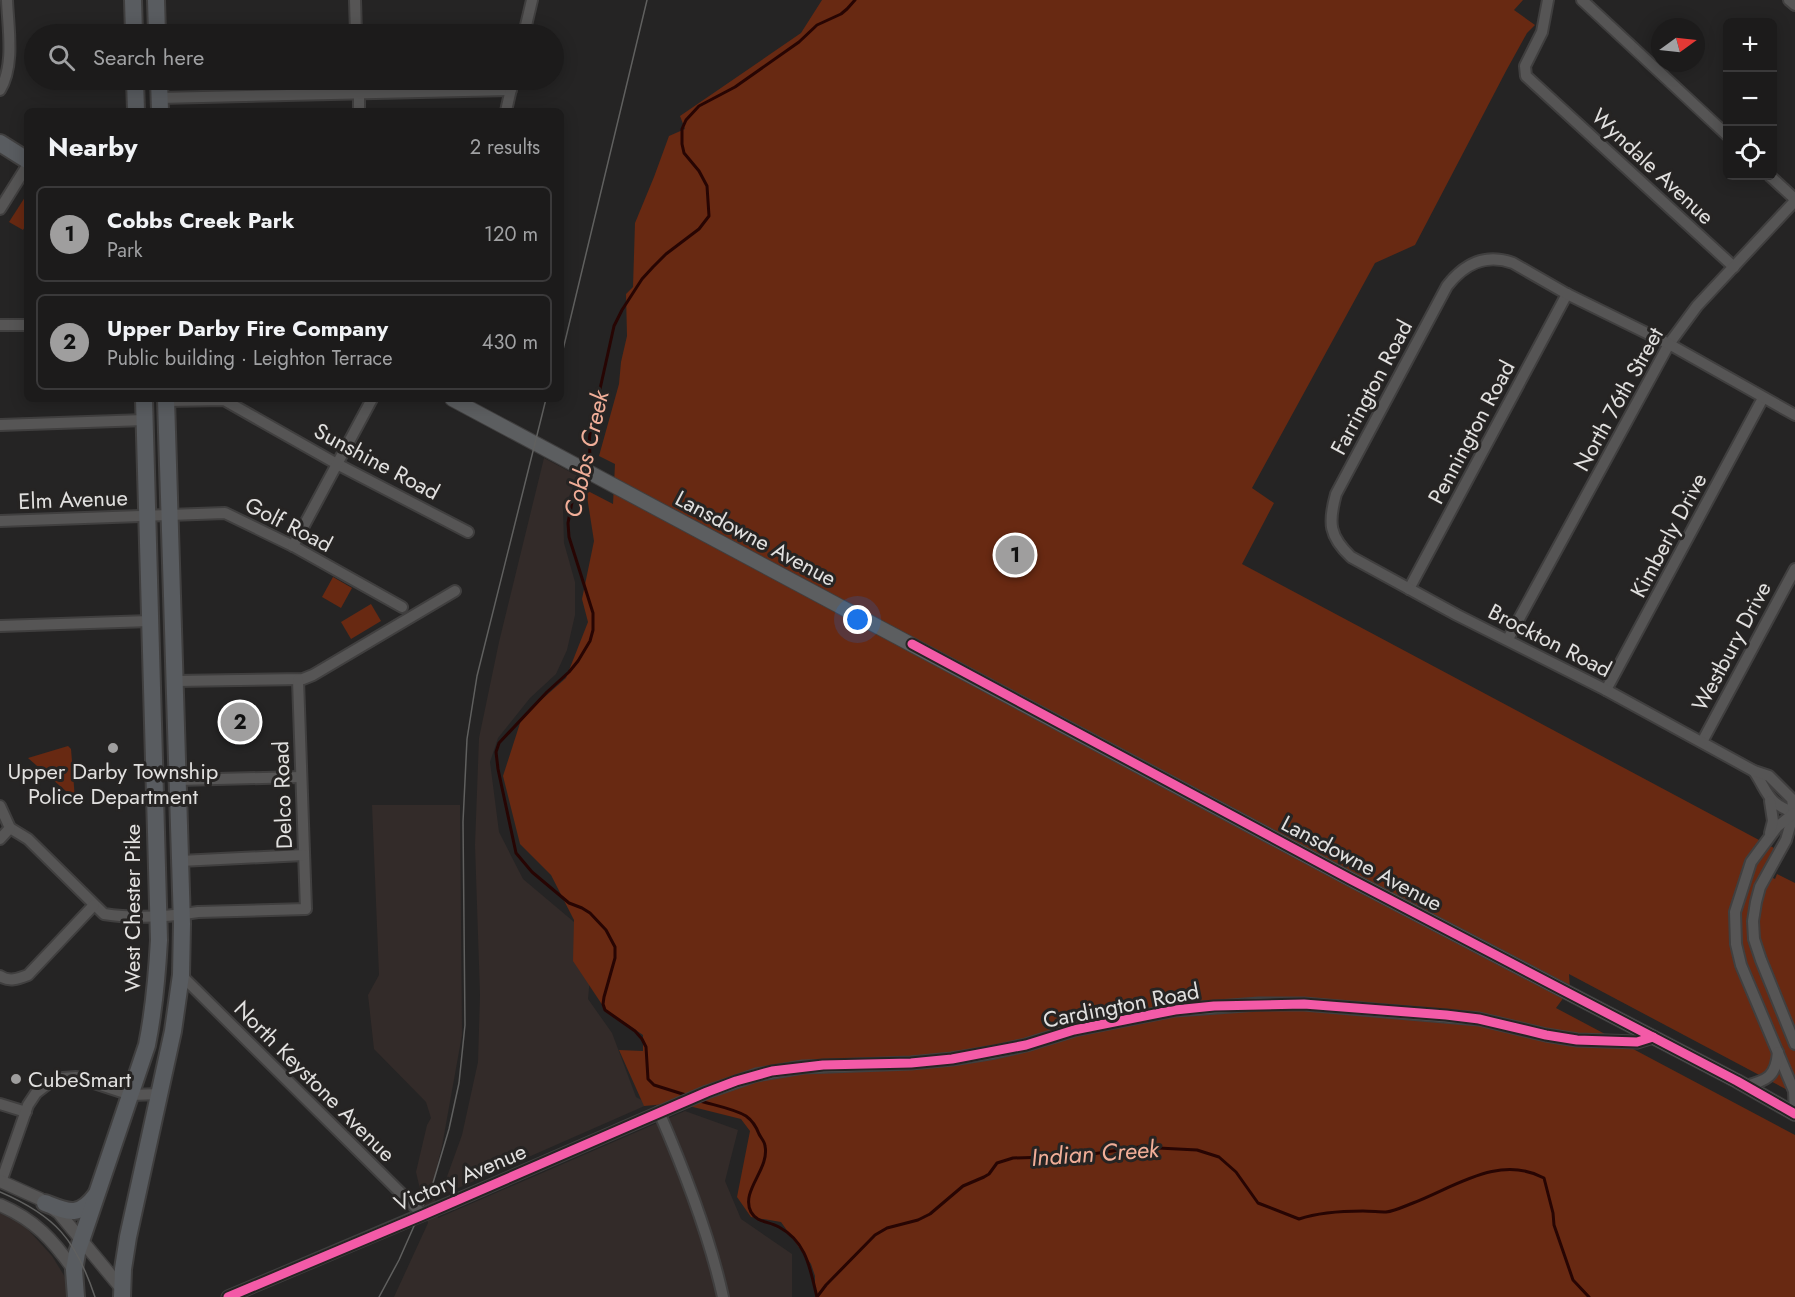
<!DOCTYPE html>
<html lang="en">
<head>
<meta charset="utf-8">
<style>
  body { margin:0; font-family:Jost,sans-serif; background:#252424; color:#f1f3f6 }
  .controls { position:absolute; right:18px; top:18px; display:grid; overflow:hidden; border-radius:9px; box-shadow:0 3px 15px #0003 }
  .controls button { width:54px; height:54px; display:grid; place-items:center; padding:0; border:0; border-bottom:2px solid #3a393a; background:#1c1b1b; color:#f1f3f6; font:30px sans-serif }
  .compass { position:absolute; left:1651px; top:18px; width:54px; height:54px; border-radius:50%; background:#1c1b1b; box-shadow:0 3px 15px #0003; rotate:75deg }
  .you { position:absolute; left:858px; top:620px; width:21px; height:21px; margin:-15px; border:4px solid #fff; border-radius:50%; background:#1a73e8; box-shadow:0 0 0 9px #1a73e833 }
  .badge { display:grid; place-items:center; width:39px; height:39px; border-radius:50%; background:#9f9e9e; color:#111; font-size:20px; font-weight:700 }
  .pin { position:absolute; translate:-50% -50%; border:3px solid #fff; box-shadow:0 2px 6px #0006 }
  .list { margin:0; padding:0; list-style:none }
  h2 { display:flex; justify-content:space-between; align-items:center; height:78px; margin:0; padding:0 24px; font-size:26px }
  h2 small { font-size:20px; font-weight:400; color:#a0a1a3 }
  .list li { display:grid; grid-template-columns:39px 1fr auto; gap:18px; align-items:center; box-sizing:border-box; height:96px; margin:0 12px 12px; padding:0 12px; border:2px solid #3a393a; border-radius:9px }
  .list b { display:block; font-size:22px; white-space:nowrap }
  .list p { margin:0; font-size:20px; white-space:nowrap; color:#a0a1a3 }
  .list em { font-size:20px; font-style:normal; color:#a0a1a3 }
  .icon { flex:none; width:33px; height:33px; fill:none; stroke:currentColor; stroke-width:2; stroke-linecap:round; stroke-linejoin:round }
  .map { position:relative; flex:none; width:1795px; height:1297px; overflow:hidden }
  .search { position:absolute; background:#1c1b1b; box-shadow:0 3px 15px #0003; left:24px; top:24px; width:540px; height:66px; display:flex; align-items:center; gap:15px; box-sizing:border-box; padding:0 21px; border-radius:33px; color:#a0a1a3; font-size:22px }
  .panel { position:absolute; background:#1c1b1b; box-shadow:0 3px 15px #0003; left:24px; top:108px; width:540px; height:294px; border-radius:9px }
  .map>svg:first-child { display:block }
  .built { fill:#332b29 }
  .green { fill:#682912 }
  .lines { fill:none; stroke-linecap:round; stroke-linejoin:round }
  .stream { stroke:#270503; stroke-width:3 }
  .minor-casing { stroke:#403f3f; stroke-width:14 }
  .tertiary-casing { stroke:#403f3f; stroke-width:15 }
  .secondary-casing { stroke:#403f3f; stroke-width:16 }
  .primary-casing { stroke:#403f3f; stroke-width:20 }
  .minor { stroke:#565555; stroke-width:10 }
  .tertiary { stroke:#565555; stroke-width:12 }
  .secondary { stroke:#5c5e60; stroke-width:14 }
  .primary { stroke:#595c60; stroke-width:16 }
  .tram { stroke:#60605f; stroke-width:1.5 }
  .minor-bridge-casing { stroke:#403f3f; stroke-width:14; stroke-linecap:butt }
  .tertiary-bridge-casing { stroke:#403f3f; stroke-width:15; stroke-linecap:butt }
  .minor-bridge { stroke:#565555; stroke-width:10 }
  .tertiary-bridge { stroke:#565555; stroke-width:12 }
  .cycleway-casing { stroke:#262423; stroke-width:13 }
  .cycleway { stroke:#f35aa7; stroke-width:9 }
  .poi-dot { fill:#9f9e9e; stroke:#262423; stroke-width:2 }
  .labels { text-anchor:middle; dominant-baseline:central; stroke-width:6; stroke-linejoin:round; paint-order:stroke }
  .street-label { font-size:22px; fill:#e1e0df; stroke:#262423 }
  .poi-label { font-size:22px; fill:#e1e0df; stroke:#262423 }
  .water-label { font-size:24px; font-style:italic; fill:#f1ae98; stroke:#262423 }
</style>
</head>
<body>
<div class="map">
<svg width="1795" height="1297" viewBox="0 0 1795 1297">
  <rect width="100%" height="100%" fill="#252424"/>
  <g class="built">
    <polygon points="544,458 578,476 563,510 564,543 575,582 575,615 567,650 556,674 530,698 498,738 490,762 499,832 523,879 580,927 593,946 588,999 612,1033 636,1097 649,1104 440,1196 462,1135 478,1062 480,995 475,845 479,738 499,642"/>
    <polygon points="372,805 460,805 462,1035 442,1146 433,1183 438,1218 685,1111 738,1130 725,1181 741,1219 792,1254 792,1297 394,1297 428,1223 416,1172 427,1125 431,1118 426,1102 374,1049 368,995 379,975"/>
    <polygon points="0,1213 22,1223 52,1256 65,1277 70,1297 0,1297"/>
  </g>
  <g class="green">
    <polygon points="822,0 1523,0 1514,10 1535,25 1527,33 1506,71 1415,245 1375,263 1252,488 1274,503 1242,564 1774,848 1761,872 1775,879 1777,874 1795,883 1795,1094 1569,974 1570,989 1556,1008 1795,1135 1795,1297 815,1297 815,1276 811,1264 781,1222 751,1217 737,1197 750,1131 741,1119 677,1103 644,1106 619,1050 643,1051 643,1035 605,1009 573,961 574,920 551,875 520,844 503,776 522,717 566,678 588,622 582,599 594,541 586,490 613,504 615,464 599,456 619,384 621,362 627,336 626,294 633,287 635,223 654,177 669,136 685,129 680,116 801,33"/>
    <polygon points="27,194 27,223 23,230 9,222"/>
    <polygon points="333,577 352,588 341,608 322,597"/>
    <polygon points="371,604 381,621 351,639 341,622"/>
    <polygon points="68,746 71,749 75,799 28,758"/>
  </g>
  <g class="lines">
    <g class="stream">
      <path d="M588,466C592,455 588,445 590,434L614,326L622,310L642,279L653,267L666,254L699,229L709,216L707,186L699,171L684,153L682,144V129L686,120L699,106L735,87L799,42L817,25L841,14L847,9L855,0"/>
      <polyline points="585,475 573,497 568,523 569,537 593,613 593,630 590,641 578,661 569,672 547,692 499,743 496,752 498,769 516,853 532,872 569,903 582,908 590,913 606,930 615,947 615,958 604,997 603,1004 605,1010 635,1031 642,1039 646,1047 648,1079 654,1085 689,1096"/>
      <path d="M697,1100C712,1105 733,1108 746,1116C753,1121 756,1126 759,1134C761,1138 765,1142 765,1146C770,1169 740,1191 751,1212C757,1223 769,1221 779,1227C807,1242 810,1269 817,1297"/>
      <path d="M817,1297L826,1285L875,1235L887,1228L918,1220L930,1214L963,1186L984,1177L989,1174L997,1163L1013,1158L1079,1156L1139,1147L1197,1150L1219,1157L1236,1172L1258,1203L1299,1219C1320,1212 1341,1211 1363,1211C1371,1211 1379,1212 1386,1212C1395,1211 1405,1206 1413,1203C1455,1187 1499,1154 1544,1178L1553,1213L1554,1225L1573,1280L1589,1297"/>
    </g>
    <g class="minor-casing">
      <g id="minor">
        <polyline points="355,0 356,34"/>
        <polyline points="1548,0 1542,32 1525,66 1526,76 1734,267"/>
        <polyline points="1582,0 1728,136"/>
        <polyline points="1789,0 1795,5"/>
        <polyline points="524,34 532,0"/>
        <polyline points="359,80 359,111"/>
        <path d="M0,90C15,65 8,28 7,0"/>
        <polyline points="159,98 511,90"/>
        <polyline points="506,111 513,80"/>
        <polyline points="1770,176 1795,199"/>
        <polyline points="0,209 27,166"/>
        <polyline points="0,325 27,325"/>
        <polyline points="166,401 224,400 337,464 468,532"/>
        <polyline points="0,425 145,420"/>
        <polyline points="0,521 225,513 293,546 402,607"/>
        <polyline points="293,546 372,399"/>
        <polyline points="1409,589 1567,294"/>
        <polyline points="0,626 150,621"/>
        <polyline points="1508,639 1669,344 1697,306 1795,201"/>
        <polyline points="175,681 303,679 313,675 455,591"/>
        <polyline points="1606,690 1763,398"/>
        <polyline points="1702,742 1795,569"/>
        <path d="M1754,771C1769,794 1767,803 1795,813"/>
        <polyline points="178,780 301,777"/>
        <path d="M0,806L10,828L28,839L104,914C135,919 167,917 198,912L306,909L298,680"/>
        <polyline points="1794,812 1786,840 1760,887 1756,902 1753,921 1754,939 1761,960 1795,1044"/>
        <path d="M1794,813L1792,799L1769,776L1754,771L1606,690L1457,615L1351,557C1329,536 1328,523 1336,494L1447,286C1464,264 1485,253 1513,263L1567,294L1669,344L1795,415"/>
        <polyline points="1794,813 1777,827 1751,862 1735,912 1736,944 1741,965 1794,1091 1795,1114"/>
        <polyline points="1770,833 1773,821 1770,801"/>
        <polyline points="0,839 10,828"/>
        <polyline points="180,861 304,855"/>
        <polyline points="181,975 412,1204"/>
        <path d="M0,976C9,982 18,979 28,975L94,905"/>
        <path d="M1746,1086C1767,1080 1776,1077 1778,1052"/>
        <polyline points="0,1104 26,1112"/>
        <path d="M659,1112C685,1172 709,1234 723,1297"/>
        <polyline points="1,1182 28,1105 36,1093 49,1083 63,1078 76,1077 131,1095 160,1094"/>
      </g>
    </g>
    <g class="tertiary-casing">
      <g id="tertiary">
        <polyline points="0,1181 40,1199 59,1213 122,1289"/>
        <polyline points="453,1202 707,1092 756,1075 803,1067 911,1063 952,1059 995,1052 1026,1045 1074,1030 1175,1010 1259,1004 1304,1004 1479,1019 1546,1035 1577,1040 1637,1042 1653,1037"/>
        <path d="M0,1205C35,1220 53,1240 74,1270"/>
        <polyline points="228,1297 412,1219"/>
      </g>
    </g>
    <g class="secondary-casing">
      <polyline id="secondary" points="452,399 1350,879 1737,1081 1795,1114"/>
    </g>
    <g class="primary-casing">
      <g id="primary">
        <polyline points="133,0 134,34"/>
        <polyline points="156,0 157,34"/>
        <polyline points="135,80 136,111"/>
        <polyline points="159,80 160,111"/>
        <polyline points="0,143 27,160"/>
        <path d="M45,1203C68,1212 79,1218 96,1195"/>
        <path d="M76,1297L74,1270L77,1253L147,1045C154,1010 157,976 159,940L144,399"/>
        <polyline points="122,1297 123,1269 128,1237 173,1031 181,975 182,924 166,399"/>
      </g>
    </g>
    <use href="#minor" class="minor"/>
    <use href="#tertiary" class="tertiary"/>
    <use href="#secondary" class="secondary"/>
    <use href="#primary" class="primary"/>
    <g class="tram">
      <polyline points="561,358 647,0"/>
      <path d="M0,1192C56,1216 76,1240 95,1297"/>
      <polyline points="379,1297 399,1260 433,1183 449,1129 459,1083 465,1025 463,822 467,739 477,676 546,399"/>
    </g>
    <g class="minor-bridge-casing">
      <polyline id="minor-bridge" points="412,1204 423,1215"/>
    </g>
    <g class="tertiary-bridge-casing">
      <polyline id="tertiary-bridge" points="412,1219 453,1202"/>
    </g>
    <use href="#minor-bridge" class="minor-bridge"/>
    <use href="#tertiary-bridge" class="tertiary-bridge"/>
    <g class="cycleway-casing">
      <g id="cycleway">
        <polyline points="912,644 1350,879 1737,1081 1795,1114"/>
        <polyline points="228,1297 423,1215 707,1092 736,1081 772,1071 823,1065 911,1063 952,1059 1026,1045 1074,1030 1175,1010 1214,1006 1304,1004 1446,1015 1479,1019 1546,1035 1577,1040 1637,1042 1653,1037"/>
      </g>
    </g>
    <use href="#cycleway" class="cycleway"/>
  </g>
  <g class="poi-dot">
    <circle cx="113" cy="748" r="6"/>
    <circle cx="16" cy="1079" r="6"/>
  </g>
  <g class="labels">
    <g class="street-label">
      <text transform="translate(1653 166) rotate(43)">Wyndale Avenue</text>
      <text transform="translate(1371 387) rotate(-62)">Farrington Road</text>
      <text transform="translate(1618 399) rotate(-61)">North 76th Street</text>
      <text transform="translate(1471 432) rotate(-62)">Pennington Road</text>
      <text transform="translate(377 461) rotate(28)">Sunshine Road</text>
      <text transform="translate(73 499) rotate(-2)">Elm Avenue</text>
      <text transform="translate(289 524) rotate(27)">Golf Road</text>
      <text transform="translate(1668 535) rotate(-62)">Kimberly Drive</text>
      <text transform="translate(756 538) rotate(28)">Lansdowne Avenue</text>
      <text transform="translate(1550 640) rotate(27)">Brockton Road</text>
      <text transform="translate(1731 646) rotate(-62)">Westbury Drive</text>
      <text transform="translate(282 795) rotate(-92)">Delco Road</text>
      <text transform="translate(1362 863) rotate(28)">Lansdowne Avenue</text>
      <text transform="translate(132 908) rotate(-90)">West Chester Pike</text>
      <text transform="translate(1121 1005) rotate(-11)">Cardington Road</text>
      <text transform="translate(315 1081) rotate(45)">North Keystone Avenue</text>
      <text transform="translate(460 1177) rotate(-23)">Victory Avenue</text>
    </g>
    <g class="poi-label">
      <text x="113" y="771">Upper Darby Township<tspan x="113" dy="25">Police Department</tspan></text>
      <text x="28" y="1079" text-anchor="start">CubeSmart</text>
    </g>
    <g class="water-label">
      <text transform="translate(586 454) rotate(-77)">Cobbs Creek</text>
      <text transform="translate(1095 1153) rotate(-4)">Indian Creek</text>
    </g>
  </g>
</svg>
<div class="controls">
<button>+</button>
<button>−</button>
<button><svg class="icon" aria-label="locate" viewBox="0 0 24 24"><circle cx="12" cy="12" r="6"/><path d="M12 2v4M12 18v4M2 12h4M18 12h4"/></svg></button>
</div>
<svg class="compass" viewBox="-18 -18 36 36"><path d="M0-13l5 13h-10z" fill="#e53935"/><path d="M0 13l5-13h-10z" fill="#a0a1a3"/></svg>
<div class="you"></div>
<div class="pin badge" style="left:1015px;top:555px">1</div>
<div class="pin badge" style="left:240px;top:722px">2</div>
<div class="search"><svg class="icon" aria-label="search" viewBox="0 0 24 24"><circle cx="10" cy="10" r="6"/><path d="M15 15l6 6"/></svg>Search here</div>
<section class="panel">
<h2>Nearby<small>2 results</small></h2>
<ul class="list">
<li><span class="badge">1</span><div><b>Cobbs Creek Park</b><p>Park</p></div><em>120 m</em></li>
<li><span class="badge">2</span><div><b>Upper Darby Fire Company</b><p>Public building · Leighton Terrace</p></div><em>430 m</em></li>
</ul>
</section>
</div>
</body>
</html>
